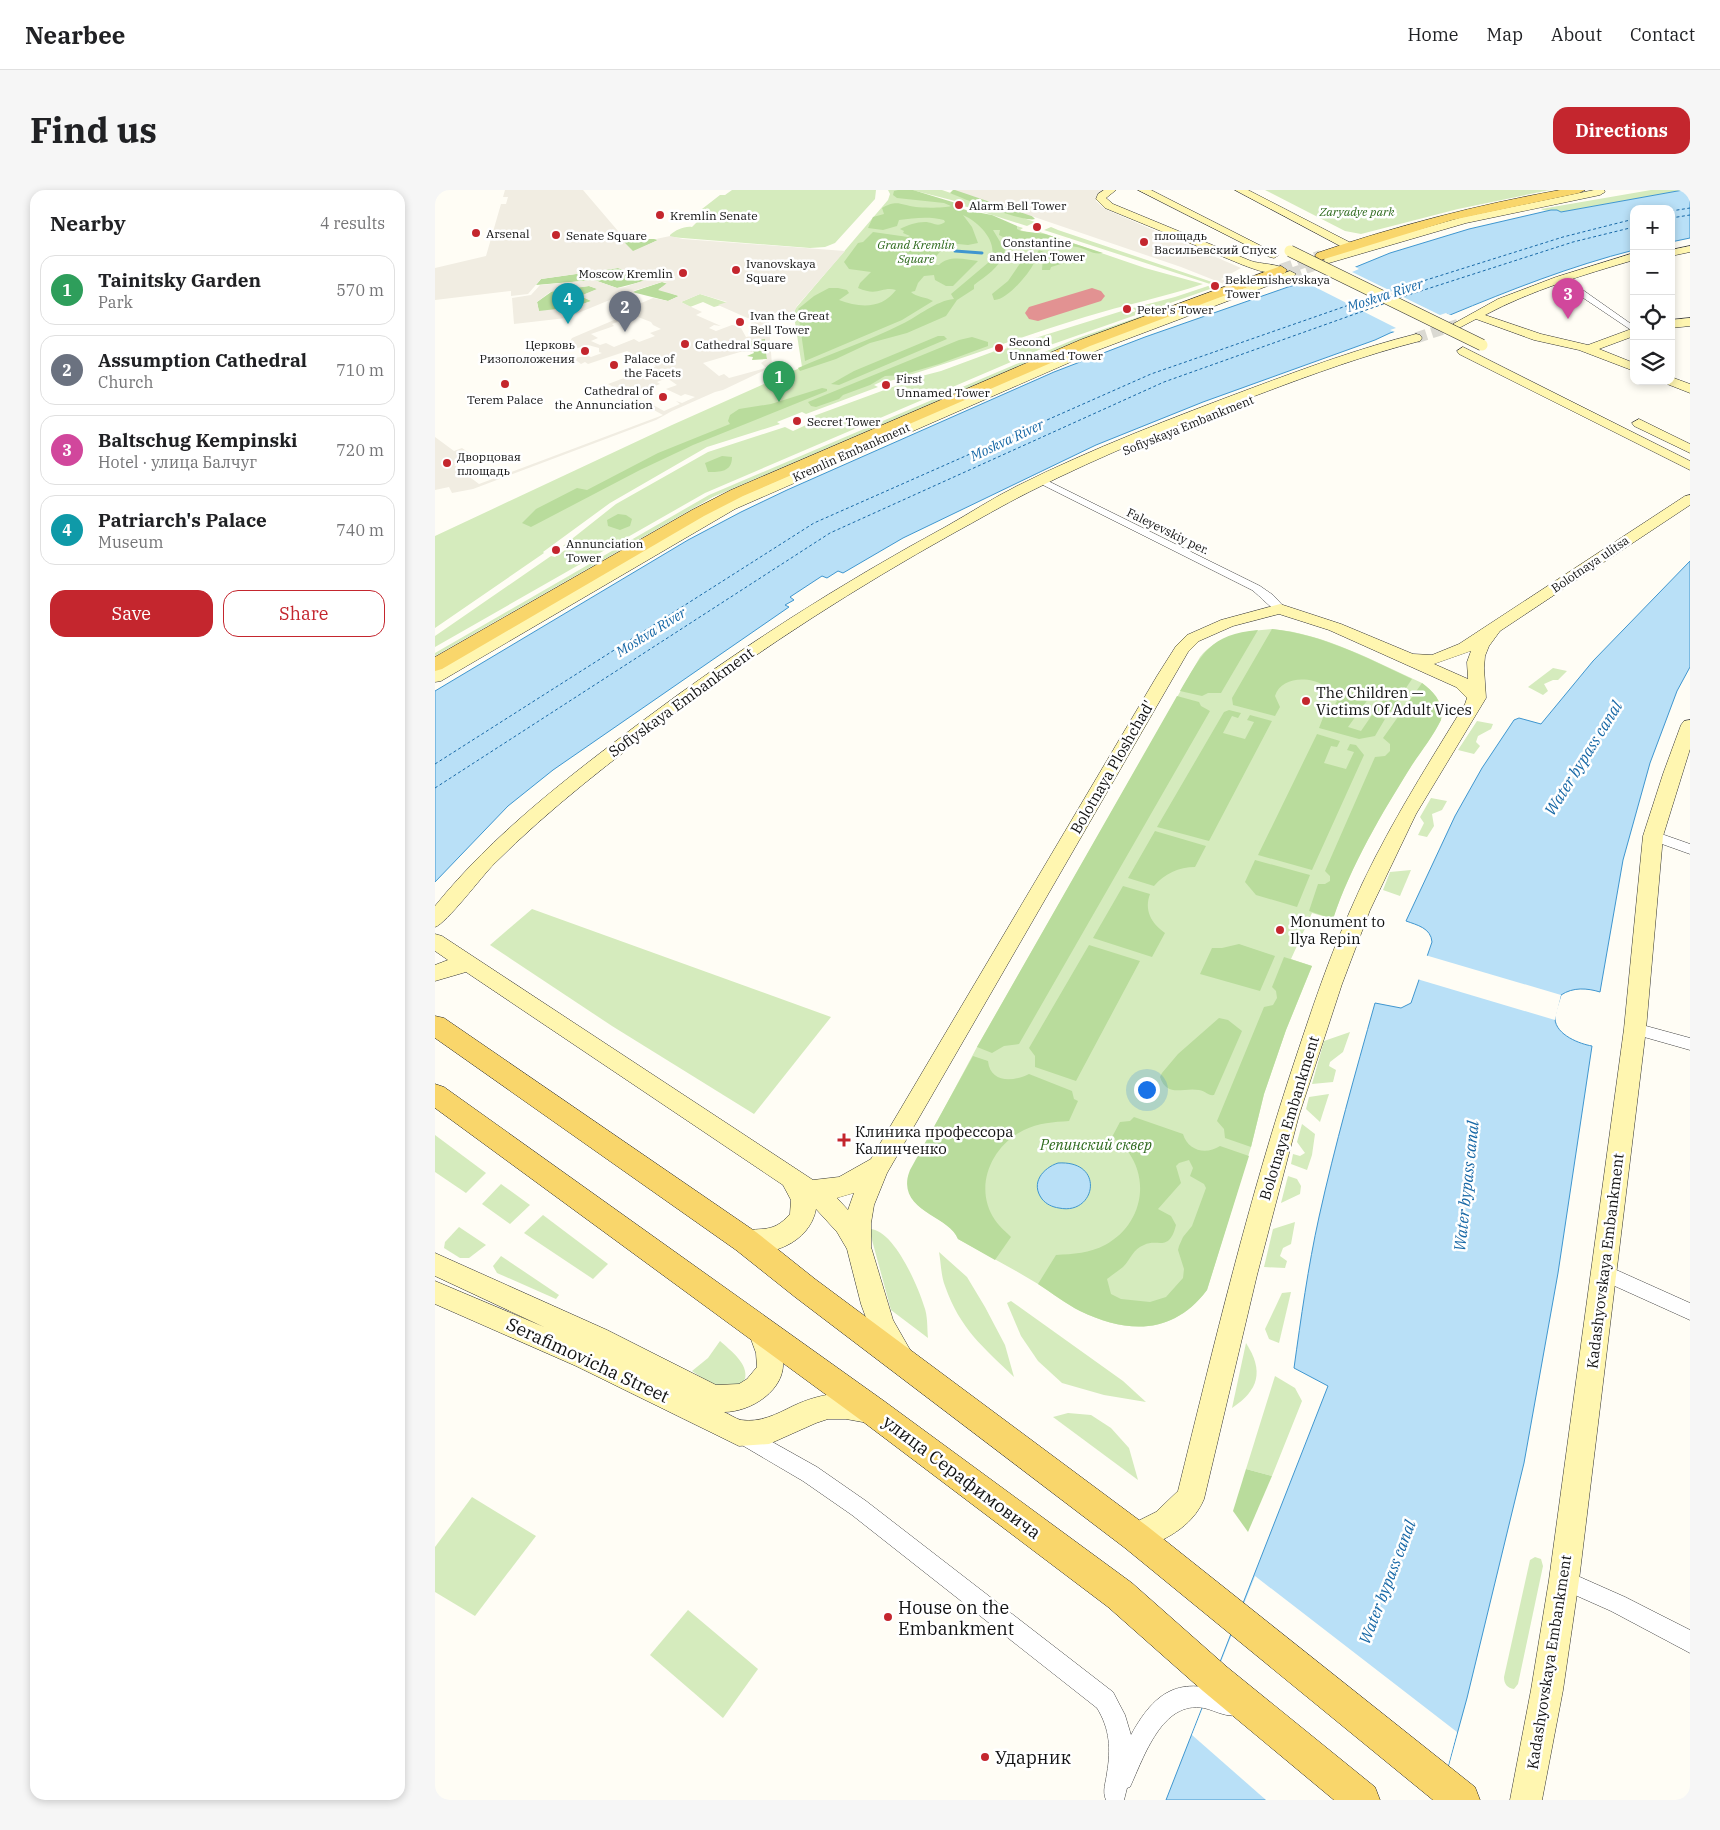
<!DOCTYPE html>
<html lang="en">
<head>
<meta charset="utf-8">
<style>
  body { margin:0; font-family:"IBM Plex Serif",serif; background:#f6f6f6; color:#202124 }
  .controls { position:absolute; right:15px; top:15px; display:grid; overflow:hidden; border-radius:10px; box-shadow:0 2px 8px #0003 }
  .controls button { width:45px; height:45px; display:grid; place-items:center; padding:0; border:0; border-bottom:1px solid #e0e0e0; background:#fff; color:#202124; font:25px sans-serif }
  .you { position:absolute; left:711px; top:899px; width:18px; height:18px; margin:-12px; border:4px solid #fff; border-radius:50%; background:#1a73e8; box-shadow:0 0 0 8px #1a73e833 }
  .badge { display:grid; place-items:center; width:32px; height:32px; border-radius:50%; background:#c4262e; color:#fff; font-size:16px; font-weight:700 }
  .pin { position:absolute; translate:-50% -41px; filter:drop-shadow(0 1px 2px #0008) }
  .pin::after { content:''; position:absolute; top:26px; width:18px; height:15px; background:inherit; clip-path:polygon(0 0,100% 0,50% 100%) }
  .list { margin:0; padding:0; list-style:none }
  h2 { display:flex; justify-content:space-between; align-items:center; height:65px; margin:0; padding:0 20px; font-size:21px }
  h2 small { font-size:16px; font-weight:400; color:#757577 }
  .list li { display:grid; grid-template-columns:32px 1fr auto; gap:15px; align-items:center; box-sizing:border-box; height:70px; margin:0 10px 10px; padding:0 10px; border:1px solid #e0e0e0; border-radius:15px }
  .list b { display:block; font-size:19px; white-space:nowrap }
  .list p { margin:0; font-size:16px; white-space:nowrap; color:#757577 }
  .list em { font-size:16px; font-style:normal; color:#757577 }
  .actions { display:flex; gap:10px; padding:15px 20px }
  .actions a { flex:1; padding:11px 0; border:1px solid #c4262e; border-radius:15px; text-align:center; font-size:18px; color:#c4262e }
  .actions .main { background:#c4262e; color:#fff }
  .icon { flex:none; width:28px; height:28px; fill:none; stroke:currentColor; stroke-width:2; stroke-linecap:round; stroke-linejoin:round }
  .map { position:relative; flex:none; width:1255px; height:1610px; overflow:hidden; border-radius:15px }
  header { display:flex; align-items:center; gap:30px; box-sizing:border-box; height:70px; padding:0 25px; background:#fff; border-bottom:1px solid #e0e0e0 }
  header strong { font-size:24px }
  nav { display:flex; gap:28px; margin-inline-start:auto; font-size:18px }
  .intro { display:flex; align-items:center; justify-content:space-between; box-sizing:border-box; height:120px; padding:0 30px }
  h1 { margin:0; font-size:35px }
  .button { padding:12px 22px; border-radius:15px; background:#c4262e; color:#fff; font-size:18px; font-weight:700 }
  main { display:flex; gap:30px; padding:0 30px }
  aside { flex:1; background:#fff; border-radius:15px; box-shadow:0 2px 8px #0003 }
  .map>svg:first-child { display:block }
  .green { fill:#d5ebbd }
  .forest { fill:#b9dc9c; fill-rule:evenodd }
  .plaza { fill:#f1ede2; fill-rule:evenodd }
  .water { fill:#b9e0f7; stroke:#3f96cf }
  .pier { fill:#fffdf5 }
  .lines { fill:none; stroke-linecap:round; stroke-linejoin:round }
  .stream { stroke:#3f96cf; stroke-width:3 }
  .ferry { stroke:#1768a6; stroke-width:1; stroke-dasharray:3 2.5; stroke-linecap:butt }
  .taxiway { fill:#e29292; fill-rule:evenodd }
  .secondary-tunnel { stroke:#dbdad3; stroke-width:11; stroke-dasharray:11 5.5; stroke-linecap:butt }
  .primary-tunnel { stroke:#dbdad3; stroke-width:12; stroke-dasharray:12 6; stroke-linecap:butt }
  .street-casing { stroke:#444; stroke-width:1 }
  .secondary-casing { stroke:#333; stroke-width:1 }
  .primary-casing { stroke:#222; stroke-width:1 }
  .street { fill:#fff; fill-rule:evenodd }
  .secondary { fill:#fff6b0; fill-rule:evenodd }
  .primary { fill:#f9d66b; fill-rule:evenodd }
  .secondary-bridge-casing { stroke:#333; stroke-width:12; stroke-linecap:butt }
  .secondary-bridge { stroke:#fff6b0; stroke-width:11 }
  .poi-dot { fill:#c4262e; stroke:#fff; stroke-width:2 }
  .labels { text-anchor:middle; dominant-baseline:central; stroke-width:5; stroke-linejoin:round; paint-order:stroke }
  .far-poi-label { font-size:12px; fill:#111; stroke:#fff; text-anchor:start }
  .far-park-label { font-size:12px; font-style:italic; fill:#2f6b1f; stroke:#fff }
  .far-street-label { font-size:12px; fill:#111; stroke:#fff }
  .far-water-label { font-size:14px; font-style:italic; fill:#1768a6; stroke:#fff }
  .poi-label { font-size:15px; fill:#111; stroke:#fff; text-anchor:start }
  .street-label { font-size:15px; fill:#111; stroke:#fff }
  .park-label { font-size:15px; font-style:italic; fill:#2f6b1f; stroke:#fff }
  .water-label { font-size:16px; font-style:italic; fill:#1768a6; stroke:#fff }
  .near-street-label { font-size:18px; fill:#111; stroke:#fff }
  .near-poi-label { font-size:18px; fill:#111; stroke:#fff; text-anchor:start }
</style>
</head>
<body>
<header>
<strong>Nearbee</strong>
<nav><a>Home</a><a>Map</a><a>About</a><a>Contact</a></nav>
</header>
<div class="intro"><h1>Find us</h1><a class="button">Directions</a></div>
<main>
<aside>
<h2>Nearby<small>4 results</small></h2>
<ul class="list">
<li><span class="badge" style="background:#2e9e5b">1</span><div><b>Tainitsky Garden</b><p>Park</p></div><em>570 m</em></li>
<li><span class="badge" style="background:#6b7280">2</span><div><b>Assumption Cathedral</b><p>Church</p></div><em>710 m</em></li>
<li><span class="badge" style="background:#d1479c">3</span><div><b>Baltschug Kempinski</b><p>Hotel · улица Балчуг</p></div><em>720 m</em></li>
<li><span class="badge" style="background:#0f9aa8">4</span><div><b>Patriarch's Palace</b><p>Museum</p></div><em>740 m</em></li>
</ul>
<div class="actions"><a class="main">Save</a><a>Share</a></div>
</aside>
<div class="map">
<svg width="1255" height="1610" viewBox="0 0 1255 1610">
  <rect width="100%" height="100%" fill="#fffdf5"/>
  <g class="green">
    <path d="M297,0H441L440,9L400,53L390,57L375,58L235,47V45C241,40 249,36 257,37L274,20L267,19L285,5H290Z"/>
    <path d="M453,0H469L518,14L516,15L588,38L585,40L598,44L605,42L710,78L768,94C729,107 689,115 650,127C584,147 521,172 455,191L452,189L439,195L443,197L371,224L367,222L342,232L345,234L272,257L175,313L108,362L109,363L0,438V346L237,235L367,177L359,126L360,119L453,10L455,4Z"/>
    <polygon points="477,0 507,0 600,32 592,36 532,17 529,16 531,15 524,12"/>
    <polygon points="830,0 1115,0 1023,19 926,44 910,41"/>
    <path d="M1216,0H1248L1126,22C1119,18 1112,23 1106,19Z"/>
    <polygon points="616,37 623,40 780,93 775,94 609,40"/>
    <polygon points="773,96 778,98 618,154 270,303 0,457 0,446 116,366 120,367 133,358 128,356 181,314 273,262 350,237 358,241 382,230 376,227 463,195 460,193 506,181 560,161 573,158 571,157 687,121 692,124 701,121 698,118 740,107"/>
    <polygon points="776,102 779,102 644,150 278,307 0,466 0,463 274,305 640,149"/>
    <polygon points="265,104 293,113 279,117 268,112 255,117 246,112"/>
    <path d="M837,439C891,444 938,471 987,493C1000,503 1009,513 1006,530C998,546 987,560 977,575C947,623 916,675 898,729L877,723L856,769L877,776L851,840L829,904L816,957L772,1100C738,1145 693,1144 645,1121C631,1114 617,1103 603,1094C577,1078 550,1064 523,1049C514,1025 467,1023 473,986L542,857L765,467C783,445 810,441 837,439Z"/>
    <polygon points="1118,478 1132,481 1123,490 1118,490 1109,494 1113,501 1108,505 1093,497"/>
    <polygon points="1042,531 1058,534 1056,539 1043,546 1041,552 1045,556 1039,564 1023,560"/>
    <polygon points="996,608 1012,611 1007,620 997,624 999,636 992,647 983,645 989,633 985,627"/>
    <polygon points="976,680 965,706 948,700 955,682"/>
    <polygon points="97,719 396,827 319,924 177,836 55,755"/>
    <polygon points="915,842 908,862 895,872 894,876 901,880 898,892 877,894 889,851"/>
    <polygon points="894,904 885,932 871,919 874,907"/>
    <polygon points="867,934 880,944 877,965 872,980 856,974 858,964 865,966 870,963 862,952"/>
    <polygon points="0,945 51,983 31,1003 0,982"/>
    <polygon points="853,986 862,989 866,996 865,1004 846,1013"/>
    <polygon points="66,994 95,1015 75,1034 47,1014"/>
    <polygon points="108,1025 173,1074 158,1089 89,1043"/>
    <polygon points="860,1032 856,1054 848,1058 845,1066 852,1071 850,1078 829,1077 838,1039"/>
    <polygon points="24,1037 51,1055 34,1068 25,1068 9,1058 10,1052"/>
    <path d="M434,1039C458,1038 483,1096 489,1116C493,1126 492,1138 493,1148L456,1120Z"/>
    <path d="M504,1062L532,1087L550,1117L570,1155L579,1187C548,1157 525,1139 510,1096C506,1086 506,1073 504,1062Z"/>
    <polygon points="66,1066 124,1105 121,1109 62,1083 58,1076"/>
    <polygon points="856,1102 844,1153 834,1149 830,1139 847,1103"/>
    <polygon points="576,1111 688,1191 711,1212 669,1205 627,1193 603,1171 586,1146 572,1113"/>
    <path d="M285,1151C295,1160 314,1174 310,1189C296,1208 272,1191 257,1181L273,1168Z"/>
    <path d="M811,1153C829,1181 824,1200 797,1218Z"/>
    <polygon points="840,1186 860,1198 867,1211 837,1286 811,1279"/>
    <polygon points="633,1223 656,1225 676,1238 694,1258 703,1290 618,1227"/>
    <polygon points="37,1307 101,1346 40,1426 0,1402 0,1357"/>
    <path d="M1100,1367L1106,1369L1108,1376L1083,1494L1079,1499C1072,1498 1069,1494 1069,1487L1095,1370Z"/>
    <polygon points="253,1420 323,1479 288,1528 215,1465"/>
  </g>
  <g class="forest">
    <path d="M463,0H478L524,14L525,19L557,25L582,36V39L586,41L610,44L668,63C657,65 652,59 642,57C621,53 593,59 575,47L570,48L564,45L565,40H558L570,60C567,76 552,85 539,95V99L522,110L511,126L472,143L435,153L401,169L365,181L363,178C397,163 433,151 467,134C484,126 500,111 519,109L516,104L554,72V68L557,66C561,49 542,31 528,25L537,37L543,53L533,55L513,53L494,74L504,75C513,65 530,69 543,71L518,96H511L500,90L499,85L489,86L483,93L480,101L476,102C481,107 491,107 498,111L467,130L370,171L364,128L367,124L363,119L379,106L394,98H403L412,100L414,103L404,110C425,118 447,119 461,100C447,96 443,107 423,98L425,93L436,82L414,79L409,72L423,53L428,52L438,42L473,47L475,46L468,43L469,41L465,39C473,35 481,32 490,32C498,32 502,38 510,32L509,30C494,26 479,28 464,30L462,36L448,40L433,38L438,27L449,24L447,18C462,9 466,15 481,17C488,18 511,18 516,16L509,13L462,8L458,5L459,1Z"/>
    <path d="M518,0H524L596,25L600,29C591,33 528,9 515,3Z"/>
    <polygon points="186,49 219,49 223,50 198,62"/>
    <polygon points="604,60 614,64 611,68 614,71 618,70 618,65 624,64 633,67 626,74 616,77 615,80 607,80 608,68 602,63"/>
    <path d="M592,70L599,73C594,84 571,111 559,110L557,104L573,91L586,72Z"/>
    <polygon points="183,78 195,82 193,83 217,89 182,98 159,90 101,95 106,89"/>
    <polygon points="227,92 233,94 224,99 244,106 233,111 197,102"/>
    <polygon points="154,96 163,99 146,106 157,111 139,117 104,122 102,112 119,100"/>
    <polygon points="503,146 509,146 512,149 404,195 396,194 419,181"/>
    <polygon points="537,147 553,152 553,156 504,174 467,185 450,186 435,195 408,205 404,209 381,217 376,216 373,212 524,150"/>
    <polygon points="330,149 332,169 317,170 318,167 312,166 319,163 313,151"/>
    <polygon points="387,198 392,199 392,201 258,255 205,280 96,337 87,333 101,319 142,298 152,300 223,263 295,234 293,231 295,225 304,219 336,214"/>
    <path d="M287,266L297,267C297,282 285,282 273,282L270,273Z"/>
    <polygon points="183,324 191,325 197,329 195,336 185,340 173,336 172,330"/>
    <path d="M837,439C887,444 932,468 977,489L953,525L941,520L952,505L939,501L913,537L926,541L937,525L950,529L940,546L924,549L884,538L889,525L896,521L902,511C896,487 848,480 840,506L845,517L840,526L798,515L797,508Z"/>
    <path d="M823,440L786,503H773L767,506L745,501C767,464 775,444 823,440Z"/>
    <path d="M987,493C1000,503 1009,513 1006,530C998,546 987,560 977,575C947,623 916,675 898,729L874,721L883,694H890L895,691V686L890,681L940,567L950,566L955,561V554L948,548Z"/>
    <polygon points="742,506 764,512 766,516 775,521 584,854 569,856 557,863 542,857"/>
    <polygon points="794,520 806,523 803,528 797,526 788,543 810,549 819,532 812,530 815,525 837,531 774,651 722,637 789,522"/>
    <polygon points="882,544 905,551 902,557 896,556 889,573 911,579 919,562 912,560 915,554 921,555 929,565 877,680 823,665"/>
    <path d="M720,641L771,656L760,677C744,677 729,684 719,696L693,688Z"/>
    <polygon points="820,670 875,685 862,717 821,705 810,692"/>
    <path d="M688,696L715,704C709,720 716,733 730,743L717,767L658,748Z"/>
    <polygon points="804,754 840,766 825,801 765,784 777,758 787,758"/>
    <polygon points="654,755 705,771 641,891 600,877 600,866 594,858"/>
    <polygon points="849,767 877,776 851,840 829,904 816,957 790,948 789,939 782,931 829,817 838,815 842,808 841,801 837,797"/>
    <path d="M784,828L793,830L807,841L779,905C773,906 771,901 764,900C748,897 732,908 725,887L727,883L743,864Z"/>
    <path d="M538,866L553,871C555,893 578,892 594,884L637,901L639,909L643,911L634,931C619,932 603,933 589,940C556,956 538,998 560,1030C564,1036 571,1042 576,1047L560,1070L523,1049C514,1025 459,1021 475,980Z"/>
    <path d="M699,927L748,944C753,961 771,965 785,956L814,966L772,1100C738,1145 693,1144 645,1121C631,1114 617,1103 603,1094L621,1065C638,1064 655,1063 670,1055C704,1037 716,995 694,963C690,957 683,952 677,947L685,932L695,931ZM754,970L758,978L755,986L769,994L771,998L757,1036L748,1047L744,1056L743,1060L749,1079L748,1088L731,1107L715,1112L686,1109L676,1104L672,1089C677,1085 683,1081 688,1077C696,1069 698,1059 709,1055C723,1048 734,1063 741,1035L736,1026L723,1019L746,993L741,976L744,973Z"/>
    <polygon points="811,1279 837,1286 813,1342 798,1321"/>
  </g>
  <g class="plaza">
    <path d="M70,0H148L183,41L186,49L198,61L223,50L221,49L235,46L248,49L410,61L362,116L359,123H333L337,175L334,178L288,200L280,202L237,221L221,230L38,299L17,303L14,297L0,300V247L19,261L27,258L40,267L19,275L44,294L228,225L206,213L211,211L229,221L245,214L241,211L247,213L260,207L250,204L246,206L231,199L242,195L232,188L222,192L225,194L199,204L206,208L201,210L173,194L208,181L211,183L219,180L218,178L221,176L192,161L153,174L150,172L146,174L138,168L153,166L156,167L167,163L164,162V158L153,155L143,158L134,153L137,148L186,127L184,126L193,121L190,120L218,108L233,111L244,106L223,100L232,93L227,92L198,101L200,102L185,109L182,107L131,128L79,134L77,108L96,105L105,95L159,90L182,98L190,97L216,88L192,83L194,82L183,78L106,89L93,104L76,106V101L0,110V78L51,66L66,14H71L73,7H68ZM154,96L162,99L145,106L156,111L139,117L104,121L102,112L115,102ZM265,104L292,112L283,115L317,130L316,134H323L324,145L311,147L306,138L308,137L297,135L281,141L274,138L279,135L286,136L261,125L267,122L246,112ZM203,127L216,132L218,135L226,139L215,143L220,146L204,152L199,149L179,157L171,153L165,155L156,151L163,148L156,144L179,136L177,134L185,131L188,133ZM330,149L332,169L326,173L331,178L294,188L289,184L284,186L268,173L305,162H318L313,151Z"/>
    <polygon points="520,0 670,0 663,5 661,11 670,19 806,78 786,89 798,95 791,97 789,94 746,77"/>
  </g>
  <g class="water">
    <path d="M1248,0H1255V48L1236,52V19H1199V60C1136,76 1075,100 1015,125L1012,124L955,143L940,150L768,212L661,255L468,348L408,383L403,381L392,388L387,386L355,407L359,410L350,415L354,417L118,580L73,616L0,692V501L253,350L306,322L352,300L619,182L710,147L853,97L911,81L955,63L1034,39L1116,20H1122L1126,22Z"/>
    <path d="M1255,371V477L1242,501L1215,573L1188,670L1165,802C1152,798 1138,797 1126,805C1124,812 1120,822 1120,829C1121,845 1145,854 1157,856L1123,1083L1089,1273L1032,1508L1004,1610H731L893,1196L859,1178C866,1128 873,1077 884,1027C900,955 920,884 940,813L966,818L976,813L997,752C996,738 982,735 971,731L1020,626L1047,578L1079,530L1084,528L1106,534L1158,471Z"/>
    <path d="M623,973C671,970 661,1026 624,1018C617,1017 611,1014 607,1009C595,993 608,978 623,973Z"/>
  </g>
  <g class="pier">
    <polygon points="919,76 924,79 917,82 1005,125 1011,123 1018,126 962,143 955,140 961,138 874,94 868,95 861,93 909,77"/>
    <polygon points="990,765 1126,805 1120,830 982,789"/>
    <polygon points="820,1386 1022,1542 1004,1610 831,1610 757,1545"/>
  </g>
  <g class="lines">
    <polyline class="stream" points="520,61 547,63"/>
    <g class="ferry">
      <polyline points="1236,21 1255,18"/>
      <polyline points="1236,28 1255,25"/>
      <polyline points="953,102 1128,47 1199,29"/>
      <polyline points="964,108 1138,52 1199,37"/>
      <polyline points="0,574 379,333 716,184 937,107"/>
      <polyline points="0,598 395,343 729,192 951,113"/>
    </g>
    <polygon class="taxiway" points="657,98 666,101 670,106 666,111 603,131 594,129 590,123 594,117"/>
    <g class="secondary-tunnel">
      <polyline points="855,84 894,70"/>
      <polyline points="981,148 1024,134"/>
    </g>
    <polyline class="primary-tunnel" points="846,80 886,66"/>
    <g class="street-casing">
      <g id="street">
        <polygon points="1129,91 1135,91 1199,136 1199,142 1129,95"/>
        <path d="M605,287L825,396L838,405L851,419L845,422C837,420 825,406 817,400L602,292V288Z"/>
        <polygon points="1218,641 1255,654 1255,664 1213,649 1211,646 1213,643"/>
        <polygon points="1200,833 1255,848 1255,860 1195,843 1192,839 1195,835"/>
        <polygon points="1168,1074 1255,1113 1255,1130 1162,1088 1159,1082 1162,1076"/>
        <path d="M307,1235L382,1277L431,1311L678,1502L690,1525L696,1545C724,1493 752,1486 806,1508L809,1516L806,1524C793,1529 782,1521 769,1518C727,1510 709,1567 695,1597L692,1598L689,1610H671C667,1601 671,1592 672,1583C676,1559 675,1539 662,1518L417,1325L368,1291L300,1251L297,1244L300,1237Z"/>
        <polygon points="1129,1380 1190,1407 1255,1440 1255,1463 1176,1421 1122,1397 1119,1390 1122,1383"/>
      </g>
    </g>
    <g class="secondary-casing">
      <g id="secondary">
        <path d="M669,0H681L671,8L678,14L816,71C825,74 844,74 850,79C840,88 819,79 808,75L670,18L661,9L663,4Z"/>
        <polygon points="703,0 716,0 844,65 839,68 835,67"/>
        <polygon points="800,0 813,0 916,53 929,55 1028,27 1159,0 1169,0 1170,2 1165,5 1031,33 894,73 890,72 889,70 890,68 915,59 909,58"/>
        <polygon points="1255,56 1255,62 1236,66 1236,60"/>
        <path d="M1199,63V70C1148,85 1097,100 1050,125L1106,144L1153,155L1199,138V146L1164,159L1199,173V181L1144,160L1099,150L1041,129L1024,138L1018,134L1063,109L1121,87Z"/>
        <polygon points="855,81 861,84 859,86 663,160 300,319 6,491 0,492 0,480 290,313 655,154"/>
        <polygon points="1255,128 1255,136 1236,138 1236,130"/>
        <path d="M981,144L985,145L987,148L985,151C930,165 878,184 825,204C746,233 669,264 594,302C568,315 543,330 517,344C422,397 330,456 243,521C179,569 115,618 59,674C47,686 11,734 0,737V716C58,644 132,588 206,532C303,459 405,394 512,336C535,323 558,308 582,296C658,258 737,228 817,198C871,178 925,158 981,144Z"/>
        <polygon points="1028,157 1255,271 1255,280 1024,164 1022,161"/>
        <polygon points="1236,187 1255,194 1255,203 1232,194 1230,191 1236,191"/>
        <polygon points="1204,229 1255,254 1255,263 1199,236 1197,233"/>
        <path d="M1255,305V315L1065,441L1054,456L1050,466L1049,478L1051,508L981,624L935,720L907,794L864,925L822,1085L769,1309C757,1338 728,1351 701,1361L691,1357L687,1347L691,1337L721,1322L743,1301C779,1155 814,1007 862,864C878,816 894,768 915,721C946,648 989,581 1030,514L1032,508L1021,497L894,440L844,424L798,436L764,451L753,462L452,983L439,1015L436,1033V1057L458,1130L478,1165L474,1174L465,1177L456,1174L434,1136L426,1114L412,1059L402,1042L381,1019C375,1053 333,1070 302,1059L299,1051L302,1043C325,1035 336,1046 355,1024L356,1010L348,995L31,782L0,791V775L13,770L0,761V744L7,746L378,990L404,987L436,969L722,486L741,456L752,445L786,430L845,414L906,434L978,464L997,465L1024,454L1250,306ZM1036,461L1032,472L1033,489L999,474ZM419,1003L413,1020L402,1008Z"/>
        <polygon points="1255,530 1255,559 1228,646 1211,839 1144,1390 1128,1500 1107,1610 1075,1610 1096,1500 1114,1390 1189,839 1208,646 1228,584 1246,535 1249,531"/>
        <path d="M0,1063L172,1140L281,1195L304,1194L312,1189L322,1177L321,1163L313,1141L317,1133L326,1129L335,1133C340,1144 347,1157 348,1170C351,1200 316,1222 289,1222C294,1224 301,1229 306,1230C325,1233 342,1224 358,1216C386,1203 412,1199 443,1211L447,1220L443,1229L433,1233L411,1229H393L381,1233L334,1254L304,1256L141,1176L0,1114V1091L109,1137L0,1086Z"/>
      </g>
    </g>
    <g class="primary-casing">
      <g id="primary">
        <path d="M1125,0H1150L1144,3L1017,30L886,70L880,66L882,63C961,36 1042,15 1125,0Z"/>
        <polygon points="846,76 852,80 850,83 655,156 308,306 269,326 7,479 0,481 0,467 257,320 296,300 645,150"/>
        <polygon points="0,826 9,828 321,1042 380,1089 712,1336 1040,1597 1045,1610 998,1610 690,1358 360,1107 301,1060 0,848"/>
        <polygon points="0,894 9,897 449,1211 697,1393 792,1477 940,1597 945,1610 899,1610 768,1501 673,1417 427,1231 0,918"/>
      </g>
    </g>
    <use href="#street" class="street"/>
    <use href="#secondary" class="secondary"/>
    <use href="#primary" class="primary"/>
    <g class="secondary-bridge-casing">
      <polyline id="secondary-bridge" points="855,61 1047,155"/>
    </g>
    <use href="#secondary-bridge" class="secondary-bridge"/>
  </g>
  <g class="poi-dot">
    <circle cx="524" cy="15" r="5"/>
    <circle cx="225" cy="25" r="5"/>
    <circle cx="602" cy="37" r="5"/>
    <circle cx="41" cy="43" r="5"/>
    <circle cx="121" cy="45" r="5"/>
    <circle cx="709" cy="52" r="5"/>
    <circle cx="301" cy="80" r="5"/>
    <circle cx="248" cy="83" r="5"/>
    <circle cx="780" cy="96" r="5"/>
    <circle cx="692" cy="119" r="5"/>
    <circle cx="305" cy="132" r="5"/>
    <circle cx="250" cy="154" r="5"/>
    <circle cx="564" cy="158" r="5"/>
    <circle cx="150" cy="161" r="5"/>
    <circle cx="179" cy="175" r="5"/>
    <circle cx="70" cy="194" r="5"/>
    <circle cx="451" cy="195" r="5"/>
    <circle cx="228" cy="207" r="5"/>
    <circle cx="362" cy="231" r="5"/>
    <circle cx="12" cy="273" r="5"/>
    <circle cx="121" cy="360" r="5"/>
    <circle cx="871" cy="511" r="5"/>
    <circle cx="845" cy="740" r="5"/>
    <path d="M406.5 942.5h5v5h5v5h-5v5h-5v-5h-5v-5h5z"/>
    <circle cx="453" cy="1427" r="5"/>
    <circle cx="550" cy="1567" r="5"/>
  </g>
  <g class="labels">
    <g class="far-poi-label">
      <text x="534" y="15">Alarm Bell Tower</text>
      <text x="235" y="25">Kremlin Senate</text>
      <text x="51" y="43">Arsenal</text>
      <text x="131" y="45">Senate Square</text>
      <text x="719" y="45">площадь<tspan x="719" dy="14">Васильевский Спуск</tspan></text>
      <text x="602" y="52" text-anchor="middle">Constantine<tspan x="602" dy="14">and Helen Tower</tspan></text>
      <text x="311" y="73">Ivanovskaya<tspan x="311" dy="14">Square</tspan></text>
      <text x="238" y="83" text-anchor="end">Moscow Kremlin</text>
      <text x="790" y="89">Beklemishevskaya<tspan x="790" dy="14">Tower</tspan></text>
      <text x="702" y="119">Peter's Tower</text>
      <text x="315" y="125">Ivan the Great<tspan x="315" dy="14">Bell Tower</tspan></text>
      <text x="574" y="151">Second<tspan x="574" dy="14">Unnamed Tower</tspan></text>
      <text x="140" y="154" text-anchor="end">Церковь<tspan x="140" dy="14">Ризоположения</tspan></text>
      <text x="260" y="154">Cathedral Square</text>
      <text x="189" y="168">Palace of<tspan x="189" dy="14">the Facets</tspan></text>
      <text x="461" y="188">First<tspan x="461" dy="14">Unnamed Tower</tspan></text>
      <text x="218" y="200" text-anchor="end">Cathedral of<tspan x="218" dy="14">the Annunciation</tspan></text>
      <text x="70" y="209" text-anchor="middle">Terem Palace</text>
      <text x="372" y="231">Secret Tower</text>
      <text x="22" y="266">Дворцовая<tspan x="22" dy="14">площадь</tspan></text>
      <text x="131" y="353">Annunciation<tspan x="131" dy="14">Tower</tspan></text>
    </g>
    <g class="far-park-label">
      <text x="922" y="21">Zaryadye park</text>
      <text x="481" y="54">Grand Kremlin<tspan x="481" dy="14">Square</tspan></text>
    </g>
    <g class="far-street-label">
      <text transform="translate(753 235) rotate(-22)">Sofiyskaya Embankment</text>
      <text transform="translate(416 262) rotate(-24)">Kremlin Embankment</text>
      <text transform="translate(733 341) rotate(26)">Faleyevskiy per.</text>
      <text transform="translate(1155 374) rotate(-34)">Bolotnaya ulitsa</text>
    </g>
    <g class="far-water-label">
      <text transform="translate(950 105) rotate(-18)">Moskva River</text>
      <text transform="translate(572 250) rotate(-25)">Moskva River</text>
      <text transform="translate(216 442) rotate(-32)">Moskva River</text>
    </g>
    <g class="poi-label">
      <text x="881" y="502">The Children —<tspan x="881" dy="17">Victims Of Adult Vices</tspan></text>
      <text x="855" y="731">Monument to<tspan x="855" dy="17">Ilya Repin</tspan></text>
      <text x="420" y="941">Клиника профессора<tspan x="420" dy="17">Калинченко</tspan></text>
    </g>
    <g class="street-label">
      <text transform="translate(246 512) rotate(-36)">Sofiyskaya Embankment</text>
      <text transform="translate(677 577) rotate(-60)">Bolotnaya Ploshchad'</text>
      <text transform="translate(854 928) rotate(-73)">Bolotnaya Embankment</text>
      <text transform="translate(1170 1071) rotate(-83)">Kadashyovskaya Embankment</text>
      <text transform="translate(1114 1472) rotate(-81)">Kadashyovskaya Embankment</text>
    </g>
    <g class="park-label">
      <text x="661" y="954">Репинский сквер</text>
    </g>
    <g class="water-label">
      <text transform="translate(1148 568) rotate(-58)">Water bypass canal</text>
      <text transform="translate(1031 996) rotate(-84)">Water bypass canal</text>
      <text transform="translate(952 1392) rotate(-69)">Water bypass canal</text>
    </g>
    <g class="near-street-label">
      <text transform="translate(153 1170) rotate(25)">Serafimovicha Street</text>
      <text transform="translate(527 1287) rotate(37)">улица Серафимовича</text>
    </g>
    <g class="near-poi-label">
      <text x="463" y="1417">House on the<tspan x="463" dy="21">Embankment</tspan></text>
      <text x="560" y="1567">Ударник</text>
    </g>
  </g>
</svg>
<div class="controls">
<button>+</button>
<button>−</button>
<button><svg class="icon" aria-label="locate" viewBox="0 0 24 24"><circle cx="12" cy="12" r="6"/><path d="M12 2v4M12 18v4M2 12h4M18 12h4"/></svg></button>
<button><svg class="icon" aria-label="layers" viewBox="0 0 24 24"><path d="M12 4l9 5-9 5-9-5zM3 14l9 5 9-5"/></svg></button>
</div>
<div class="you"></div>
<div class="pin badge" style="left:344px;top:212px;background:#2e9e5b">1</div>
<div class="pin badge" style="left:190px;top:142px;background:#6b7280">2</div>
<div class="pin badge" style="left:1133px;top:129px;background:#d1479c">3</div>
<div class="pin badge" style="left:133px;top:134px;background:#0f9aa8">4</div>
</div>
</main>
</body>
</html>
